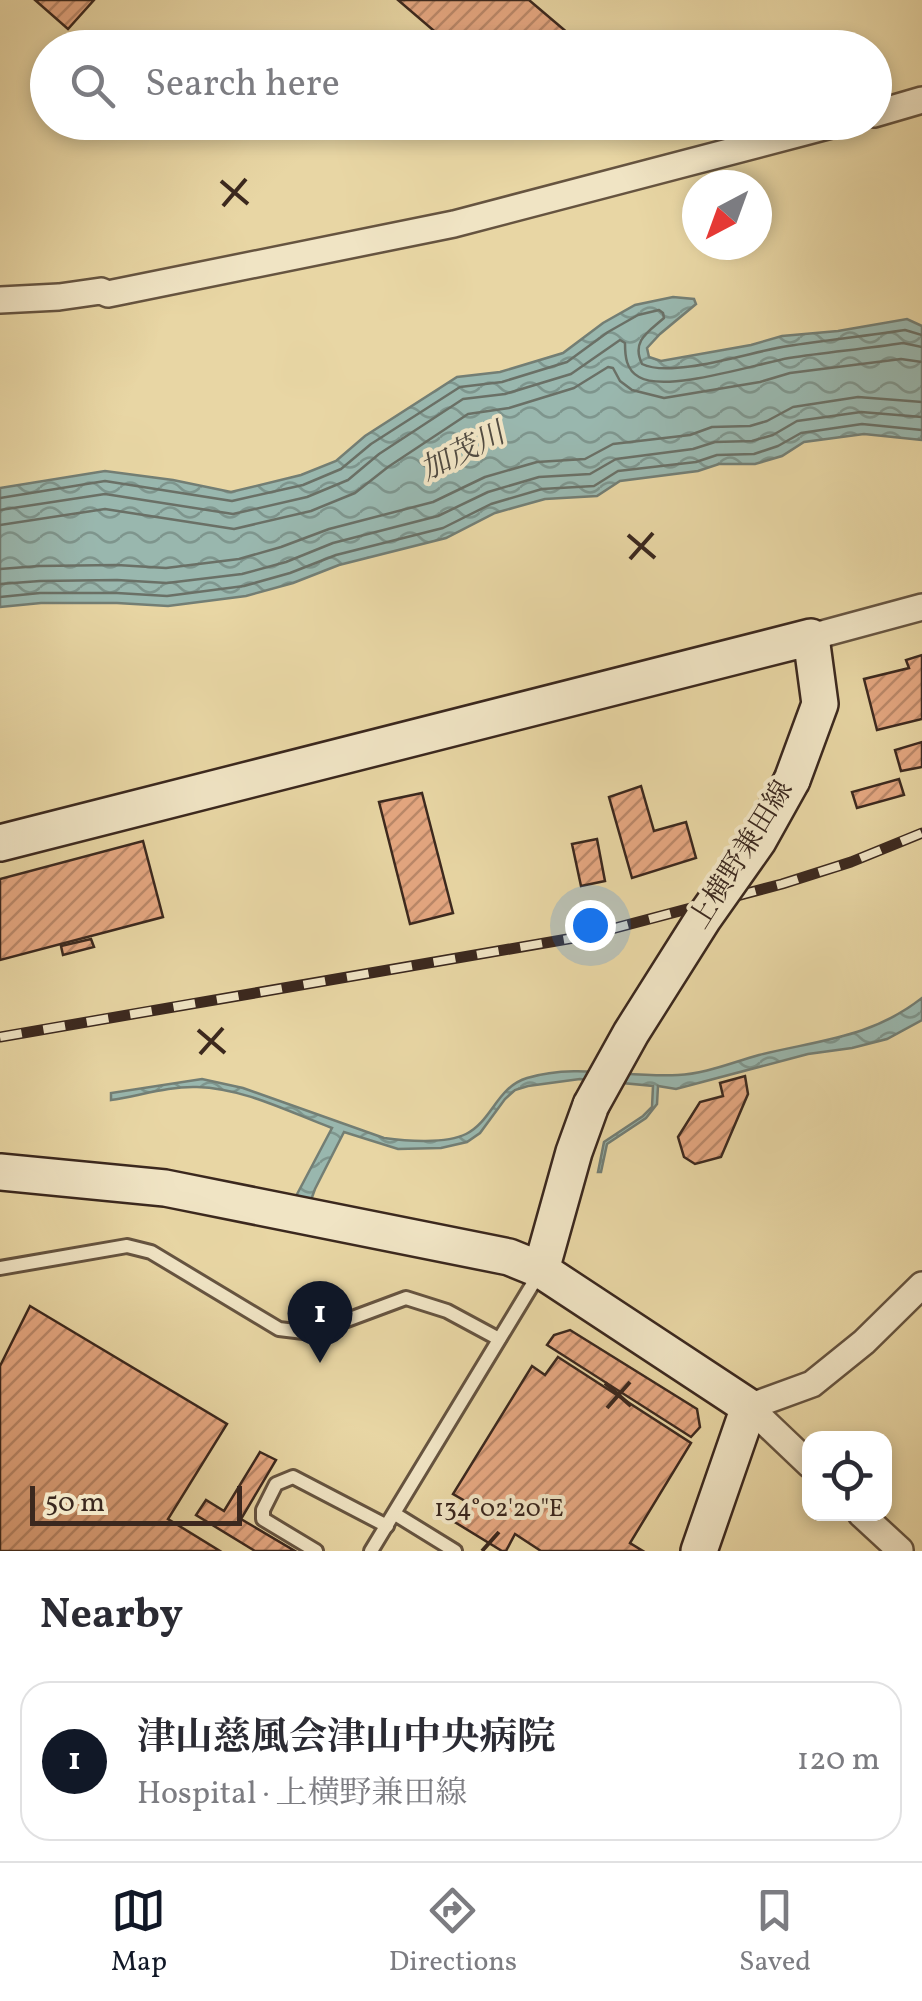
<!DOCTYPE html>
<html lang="en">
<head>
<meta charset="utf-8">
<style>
  body { margin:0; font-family:Vollkorn,"Noto Serif JP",serif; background:#f7f7f7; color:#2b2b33 }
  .controls { position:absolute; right:30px; bottom:30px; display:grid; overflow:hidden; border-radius:20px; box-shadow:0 5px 15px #0003 }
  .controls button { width:90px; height:90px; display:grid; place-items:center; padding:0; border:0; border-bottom:2px solid #e1e1e2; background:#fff; color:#2b2b33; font:50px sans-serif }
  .compass { position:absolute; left:682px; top:170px; width:90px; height:90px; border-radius:50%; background:#fff; box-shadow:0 5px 15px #0003; rotate:221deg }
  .scale { position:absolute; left:30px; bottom:25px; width:212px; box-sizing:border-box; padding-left:10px; border:5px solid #3b281e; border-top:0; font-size:28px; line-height:35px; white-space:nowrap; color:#3b281e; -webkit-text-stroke:8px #f0e4c4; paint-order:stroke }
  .you { position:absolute; left:590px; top:925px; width:35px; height:35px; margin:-25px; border:8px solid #fff; border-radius:50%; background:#1a73e8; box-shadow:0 0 0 15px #1a73e833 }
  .badge { display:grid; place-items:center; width:65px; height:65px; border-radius:50%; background:#111827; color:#fff; font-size:32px; font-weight:700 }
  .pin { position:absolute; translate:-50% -82px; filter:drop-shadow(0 2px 5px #0008) }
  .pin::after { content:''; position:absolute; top:52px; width:35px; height:30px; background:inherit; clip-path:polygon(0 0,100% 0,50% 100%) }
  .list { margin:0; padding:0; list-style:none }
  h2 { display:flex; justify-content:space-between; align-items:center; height:130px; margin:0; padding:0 40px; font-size:42px }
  h2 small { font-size:32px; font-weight:400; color:#7c7c81 }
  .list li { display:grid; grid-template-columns:65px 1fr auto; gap:30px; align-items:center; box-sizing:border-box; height:160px; margin:0 20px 20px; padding:0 20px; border:2px solid #e1e1e2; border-radius:30px }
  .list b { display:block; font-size:38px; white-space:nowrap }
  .list p { margin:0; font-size:32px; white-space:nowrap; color:#7c7c81 }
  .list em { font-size:32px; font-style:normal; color:#7c7c81 }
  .icon { flex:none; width:55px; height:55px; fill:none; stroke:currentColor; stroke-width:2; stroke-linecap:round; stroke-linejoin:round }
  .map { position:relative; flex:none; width:922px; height:1551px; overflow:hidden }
  .search { position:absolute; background:#fff; box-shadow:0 5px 15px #0003; left:30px; right:30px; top:30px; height:110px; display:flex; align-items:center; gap:25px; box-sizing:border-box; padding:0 35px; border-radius:55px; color:#7c7c81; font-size:38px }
  .sheet { height:310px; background:#fff }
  nav { display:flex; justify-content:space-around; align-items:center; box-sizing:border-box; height:140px; border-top:2px solid #e1e1e2; background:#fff; font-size:28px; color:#7c7c81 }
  nav a { display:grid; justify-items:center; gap:5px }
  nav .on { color:#111827 }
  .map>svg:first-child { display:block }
  .water { fill:url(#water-waves); stroke:#737e74; stroke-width:2.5 }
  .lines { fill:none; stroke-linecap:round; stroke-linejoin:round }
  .shore { stroke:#6a7066; stroke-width:2.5 }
  .building { fill:url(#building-hatch); stroke:#3b281e; stroke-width:2.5 }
  .lane-casing { stroke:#665440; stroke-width:18 }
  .street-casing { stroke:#665440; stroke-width:30 }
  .secondary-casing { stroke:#3b281e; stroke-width:40 }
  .lane { stroke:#f0e4c4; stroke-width:12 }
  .street { stroke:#f0e4c4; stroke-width:25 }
  .secondary { stroke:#f0e4c4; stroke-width:35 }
  .rail-casing { stroke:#3b281e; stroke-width:11 }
  .rail { stroke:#f0e4c4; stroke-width:8; stroke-dasharray:22; stroke-linecap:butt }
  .secondary-bridge-casing { stroke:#3b281e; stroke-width:40; stroke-linecap:butt }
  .secondary-bridge { stroke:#f0e4c4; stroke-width:35 }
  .ticks { fill:none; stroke:#3b281e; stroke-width:4 }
  .labels { text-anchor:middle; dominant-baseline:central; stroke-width:8; stroke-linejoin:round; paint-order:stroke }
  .street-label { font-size:28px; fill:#3b281e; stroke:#f0e4c4 }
  .water-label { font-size:30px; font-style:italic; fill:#524c42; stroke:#f0e4c4 }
  .ticks-label { font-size:25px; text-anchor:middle; fill:#3b281e; stroke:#f0e4c4; stroke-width:8; stroke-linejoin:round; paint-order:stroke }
</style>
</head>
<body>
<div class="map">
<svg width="922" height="1551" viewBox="0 0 922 1551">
  <defs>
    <pattern id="water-waves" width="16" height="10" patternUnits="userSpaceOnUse" patternTransform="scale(2.5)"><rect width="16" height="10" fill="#99b7ae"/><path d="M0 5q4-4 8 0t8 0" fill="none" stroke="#7e958d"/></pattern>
    <pattern id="building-hatch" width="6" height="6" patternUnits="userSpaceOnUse" patternTransform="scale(2.5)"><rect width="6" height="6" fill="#e5a781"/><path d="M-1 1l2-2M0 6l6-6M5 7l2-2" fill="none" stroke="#bb8869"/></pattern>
  </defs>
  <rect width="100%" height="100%" fill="#e8d6a4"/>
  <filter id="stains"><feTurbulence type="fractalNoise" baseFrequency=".002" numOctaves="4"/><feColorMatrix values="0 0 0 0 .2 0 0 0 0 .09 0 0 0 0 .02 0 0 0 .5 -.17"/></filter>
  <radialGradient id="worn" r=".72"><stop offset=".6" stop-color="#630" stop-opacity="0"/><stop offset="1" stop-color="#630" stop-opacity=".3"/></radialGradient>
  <g class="water">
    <polygon points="673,297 694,299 696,304 660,334 647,348 649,357 661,361 751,345 782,336 838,331 907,319 922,326 922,440 864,434 804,442 782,456 755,464 719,464 698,471 620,481 597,496 545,499 495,513 446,538 339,565 293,583 246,596 168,606 117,603 41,603 0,607 0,488 105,471 173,480 231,492 301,475 336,461 365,436 457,377 500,372 563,353 603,323 635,305"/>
    <path d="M922,998V1020L887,1039L852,1048L808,1054L676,1089L658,1086L657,1104L646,1118L607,1144L601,1172H598L604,1142L643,1116L652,1107L653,1086L580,1079L528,1086L515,1090L505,1099L480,1133L467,1142L441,1148L398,1149L344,1132L315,1189L303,1222L286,1215L332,1128C289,1112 243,1088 197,1087C168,1086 139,1096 111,1100V1093L202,1079L243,1088L384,1138C406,1141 446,1144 466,1134C492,1121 497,1087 527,1078C577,1063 627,1078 678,1075C705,1074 733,1062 759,1055C819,1040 871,1038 922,998Z"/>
  </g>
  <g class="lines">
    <g class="shore">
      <path d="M0,498L105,481L232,501L303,485L341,469L371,444L460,387L502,382L567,362L608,332L638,315L659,310L663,313L664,318C648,332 631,341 642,364C672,379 753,351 788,346C827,340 866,336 905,330L922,335"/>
      <path d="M0,510L105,494L233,514L307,497L348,480L379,454L463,399L505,394L571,374L620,340L625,343C625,356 626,370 639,377C666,393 756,364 789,358C827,352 865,349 903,343L922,347"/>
      <polyline points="0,525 105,509 234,529 311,511 355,493 388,467 468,414 509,408 574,388 608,367 613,368 620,381 632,390 664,398 760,382 790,373 901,359 922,362"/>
      <polyline points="0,569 39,566 117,565 166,568 239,559 281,547 329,529 433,502 485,477 537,462 585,459 613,444 690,435 712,427 750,426 767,421 793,407 858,397 922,402"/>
      <polyline points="0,584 40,581 117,580 167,583 242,574 286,562 333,543 438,516 488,492 539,477 590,474 616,459 693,449 715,442 752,441 773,435 797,421 861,412 922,417"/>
      <polyline points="0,597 40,593 117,593 167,596 244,586 290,573 336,555 443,528 491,504 542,489 594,486 618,471 696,462 717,455 754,454 778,446 801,433 862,424 922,430"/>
    </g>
  </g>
  <g class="building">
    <polygon points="35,0 94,0 68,29"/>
    <polygon points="398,0 529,0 582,45 580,48 454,48"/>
    <polygon points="922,655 922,719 877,730 864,679 909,668 906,660"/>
    <polygon points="922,742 922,767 901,771 895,750"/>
    <polygon points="899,779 904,795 857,808 852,792"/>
    <polygon points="641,786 654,831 686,822 696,858 632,878 609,797"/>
    <polygon points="422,793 453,913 410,924 379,802"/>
    <polygon points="597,839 605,881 581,886 572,844"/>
    <polygon points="143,841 163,917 0,960 0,879"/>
    <polygon points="91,939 94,947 63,955 61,946"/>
    <polygon points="745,1076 748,1094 721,1157 695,1164 684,1157 678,1137 700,1102 723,1096 720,1083"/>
    <polygon points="30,1306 227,1424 168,1519 220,1551 0,1551 0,1366"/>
    <polygon points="570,1330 697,1409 700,1427 691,1437 547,1345 554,1335"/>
    <polygon points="558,1357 691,1443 630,1543 643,1551 541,1551 515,1534 506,1551 502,1551 453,1521 465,1501 453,1494 532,1366 545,1375"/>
    <polygon points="260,1452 276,1460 241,1519 295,1551 255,1551 196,1515 206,1500 224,1511"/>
  </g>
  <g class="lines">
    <g class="lane-casing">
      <g id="lane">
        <polyline points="0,1268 127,1246 151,1252 279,1329 312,1333 406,1298 447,1311 499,1339"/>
        <polyline points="395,1514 455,1551"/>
        <polyline points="316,1551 263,1519 263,1510 276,1484 293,1477 387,1526"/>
        <polyline points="371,1551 540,1272"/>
      </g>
    </g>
    <g class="street-casing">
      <g id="street">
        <polyline points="874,114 922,100"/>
        <polyline points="0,300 59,297 101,291 108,294 454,224 843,122"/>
        <polyline points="811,637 922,607"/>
        <polyline points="810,1465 749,1407 812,1384 864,1342 922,1285"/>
        <polyline points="861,1514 900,1550"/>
      </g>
    </g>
    <g class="secondary-casing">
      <g id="secondary">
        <polyline points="0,843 811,637 820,704 792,780"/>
        <polyline points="0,1172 165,1188 509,1257 541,1270 749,1407 699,1551"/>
        <polyline points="541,1270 574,1152 591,1105"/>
      </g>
    </g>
    <use href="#lane" class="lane"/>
    <use href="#street" class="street"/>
    <use href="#secondary" class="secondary"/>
    <g class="rail-casing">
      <polyline id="rail" points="0,1037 585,936 782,884 851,862 922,833"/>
    </g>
    <use href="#rail" class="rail"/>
    <g class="secondary-bridge-casing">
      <polyline id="secondary-bridge" points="591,1105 631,1033 703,919 758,841 792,780"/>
    </g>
    <use href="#secondary-bridge" class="secondary-bridge"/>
  </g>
  <path class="ticks" d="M221,181L248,204M223,206L246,179M628,535L655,558M630,559L653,533M198,1030L225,1053M200,1054L223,1028M605,1383L631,1406M607,1408L630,1382M482,1551L499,1532"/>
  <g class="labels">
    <g class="street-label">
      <text transform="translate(742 855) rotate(-58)">上横野兼田線</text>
    </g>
    <g class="water-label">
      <text transform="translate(463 453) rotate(-27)">加茂川</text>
    </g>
  </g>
  <g class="ticks-label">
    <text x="499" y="1516">134°02'20"E</text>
  </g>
  <rect width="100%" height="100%" filter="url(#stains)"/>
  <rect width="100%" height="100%" fill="url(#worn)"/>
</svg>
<div class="controls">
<button><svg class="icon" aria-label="locate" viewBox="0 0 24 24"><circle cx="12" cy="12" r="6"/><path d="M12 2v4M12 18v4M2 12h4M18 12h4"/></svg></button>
</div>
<svg class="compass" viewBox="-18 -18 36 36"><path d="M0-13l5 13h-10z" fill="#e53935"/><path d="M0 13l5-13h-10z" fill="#7c7c81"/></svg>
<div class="scale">50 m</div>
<div class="you"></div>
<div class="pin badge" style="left:320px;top:1363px">1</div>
<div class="search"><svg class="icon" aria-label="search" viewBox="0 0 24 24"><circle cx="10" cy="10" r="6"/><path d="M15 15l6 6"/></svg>Search here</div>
</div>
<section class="sheet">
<h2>Nearby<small></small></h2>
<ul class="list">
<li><span class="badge">1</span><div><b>津山慈風会津山中央病院</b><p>Hospital · 上横野兼田線</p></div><em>120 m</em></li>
</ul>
</section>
<nav>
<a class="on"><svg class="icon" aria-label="map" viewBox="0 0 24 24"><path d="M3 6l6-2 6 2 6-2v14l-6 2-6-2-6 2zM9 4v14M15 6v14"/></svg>Map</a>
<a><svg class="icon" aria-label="directions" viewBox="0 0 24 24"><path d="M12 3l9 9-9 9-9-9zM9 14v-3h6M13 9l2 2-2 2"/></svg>Directions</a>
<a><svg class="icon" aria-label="saved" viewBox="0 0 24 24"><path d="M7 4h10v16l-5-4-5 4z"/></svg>Saved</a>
</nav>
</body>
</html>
